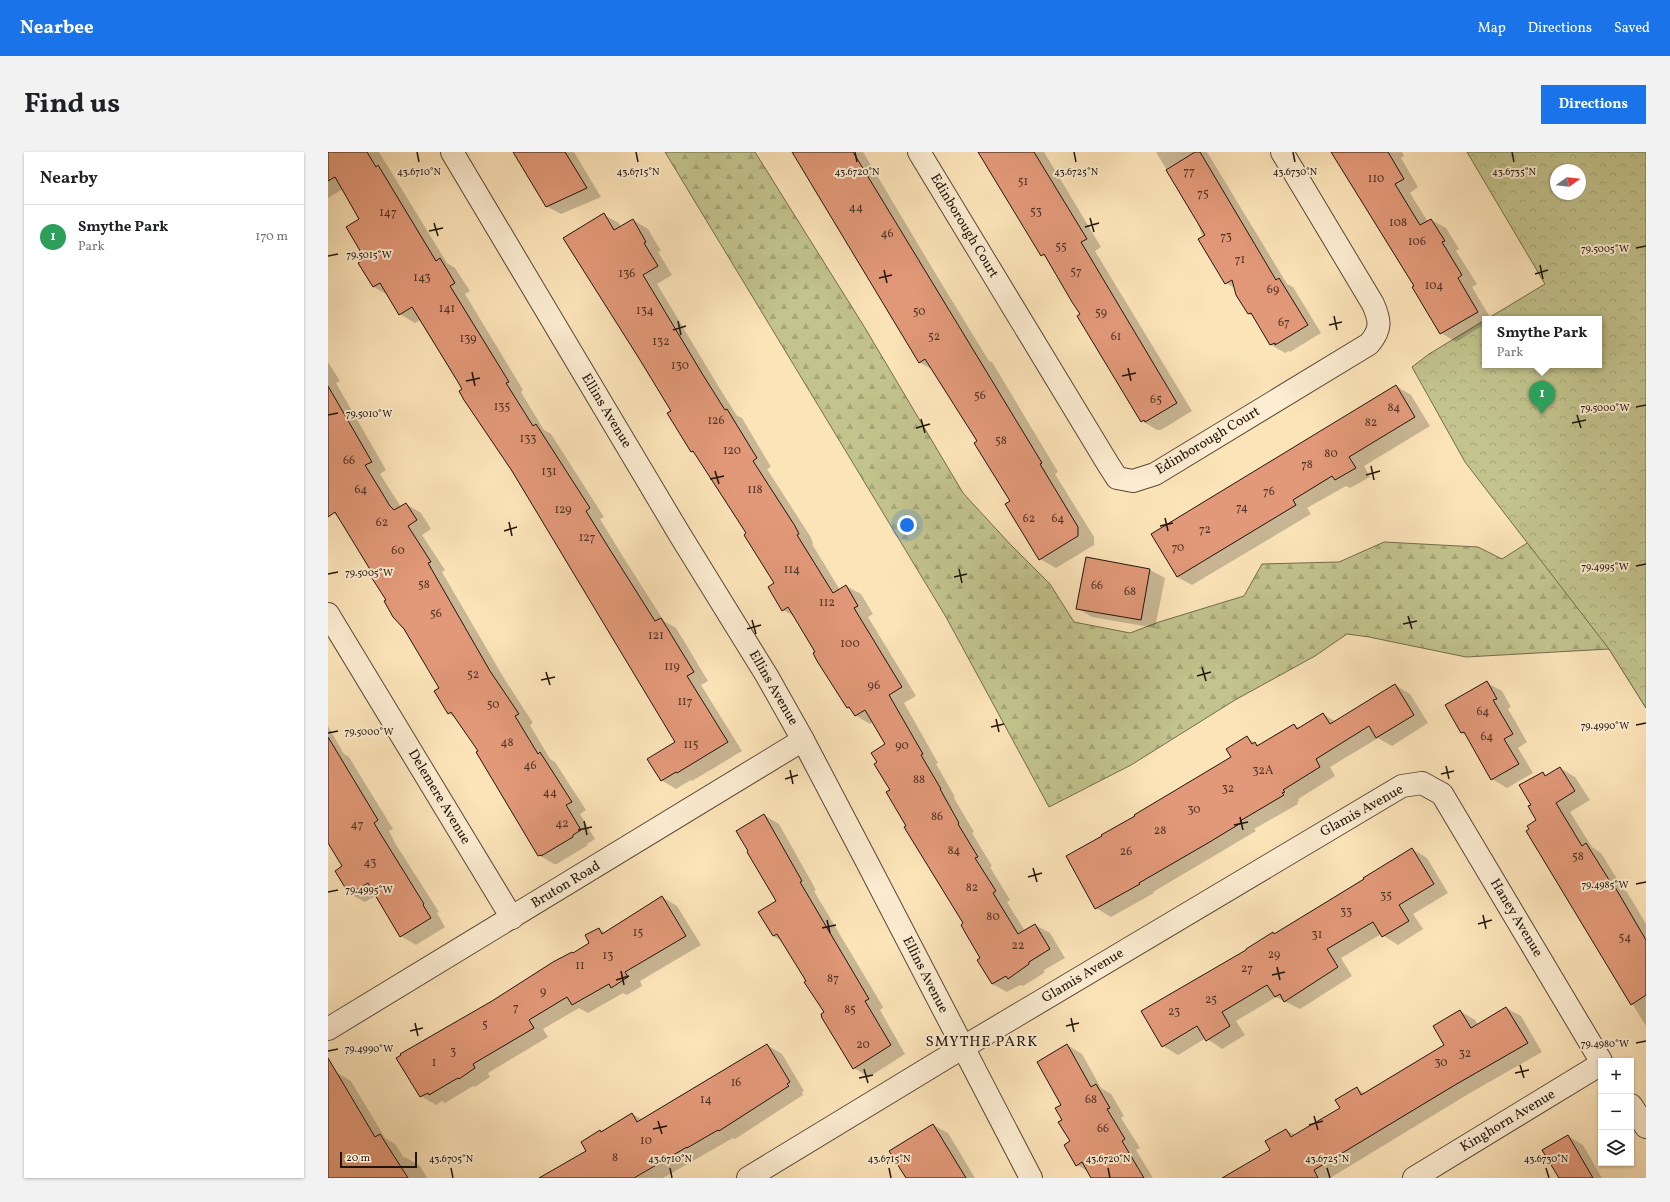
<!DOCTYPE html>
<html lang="en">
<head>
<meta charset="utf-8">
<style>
  body { margin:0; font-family:Vollkorn,serif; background:#f2f2f2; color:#202124 }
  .controls { position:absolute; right:12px; bottom:12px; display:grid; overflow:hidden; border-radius:0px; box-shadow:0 1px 3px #0004 }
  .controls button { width:36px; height:36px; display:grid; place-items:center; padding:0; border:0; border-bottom:1px solid #e0e0e0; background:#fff; color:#202124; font:20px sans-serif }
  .compass { position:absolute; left:1222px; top:12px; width:36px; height:36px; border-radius:50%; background:#fff; box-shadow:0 1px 3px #0004; rotate:76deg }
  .scale { position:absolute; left:12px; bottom:10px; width:77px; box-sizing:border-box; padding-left:4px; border:2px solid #21140b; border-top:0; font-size:11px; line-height:14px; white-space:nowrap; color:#21140b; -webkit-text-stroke:3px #fdedd2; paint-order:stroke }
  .you { position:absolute; left:579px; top:373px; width:14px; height:14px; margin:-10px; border:3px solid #fff; border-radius:50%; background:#1a73e8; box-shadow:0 0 0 6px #1a73e833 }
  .badge { display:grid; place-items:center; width:26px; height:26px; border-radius:50%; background:#1a73e8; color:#fff; font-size:13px; font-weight:700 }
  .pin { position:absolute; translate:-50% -33px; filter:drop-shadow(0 1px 2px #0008) }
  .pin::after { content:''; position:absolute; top:21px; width:14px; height:12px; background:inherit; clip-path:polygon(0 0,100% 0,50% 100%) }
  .popup { position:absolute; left:1154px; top:164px; width:120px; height:52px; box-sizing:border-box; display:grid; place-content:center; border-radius:0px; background:#fff; filter:drop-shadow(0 1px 3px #0005); font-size:13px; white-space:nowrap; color:#757577 }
  .popup b { font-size:15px; color:#202124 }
  .popup::after { content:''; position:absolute; left:50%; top:100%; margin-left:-8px; border:8px solid transparent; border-top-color:#fff }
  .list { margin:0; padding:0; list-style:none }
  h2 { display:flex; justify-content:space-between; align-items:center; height:52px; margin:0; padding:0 16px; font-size:17px }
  h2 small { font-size:13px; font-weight:400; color:#757577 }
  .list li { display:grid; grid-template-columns:26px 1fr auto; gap:12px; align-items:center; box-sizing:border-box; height:64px; padding:0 16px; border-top:1px solid #e0e0e0 }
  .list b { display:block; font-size:15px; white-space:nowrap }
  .list p { margin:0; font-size:13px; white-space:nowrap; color:#757577 }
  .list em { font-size:13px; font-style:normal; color:#757577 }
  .icon { flex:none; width:22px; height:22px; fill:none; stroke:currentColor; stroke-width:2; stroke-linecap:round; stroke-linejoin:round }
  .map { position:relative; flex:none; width:1318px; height:1026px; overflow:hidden; border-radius:0px }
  header { display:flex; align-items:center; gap:24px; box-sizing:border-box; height:56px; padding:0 20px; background:#1a73e8; color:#fff }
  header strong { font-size:19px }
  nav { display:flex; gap:22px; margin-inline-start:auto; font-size:14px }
  .intro { display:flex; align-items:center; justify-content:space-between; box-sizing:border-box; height:96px; padding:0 24px }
  h1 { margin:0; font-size:28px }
  .button { padding:10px 18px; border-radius:0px; background:#1a73e8; color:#fff; font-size:14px; font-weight:700 }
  main { display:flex; gap:24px; padding:0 24px }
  aside { flex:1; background:#fff; border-radius:0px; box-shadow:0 1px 3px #0004 }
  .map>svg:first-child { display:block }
  .forest { fill:url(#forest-firs); stroke:#726c4c }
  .park { fill:url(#park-crowns); stroke:#726c4c; fill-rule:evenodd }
  .shadow { fill:#0003; fill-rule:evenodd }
  .building { fill:#e29979; stroke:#21140b }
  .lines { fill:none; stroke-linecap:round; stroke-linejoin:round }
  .street-casing { stroke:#584836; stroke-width:24 }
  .street { stroke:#fdedd2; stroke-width:22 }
  .ticks { fill:none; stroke:#21140b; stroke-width:1.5 }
  .labels { text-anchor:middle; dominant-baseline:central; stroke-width:4; stroke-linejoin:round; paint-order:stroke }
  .number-label { font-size:12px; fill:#513526 }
  .street-label { font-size:14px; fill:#21140b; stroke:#fdedd2 }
  .neighbourhood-label { font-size:15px; letter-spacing:1px; fill:#21140b; stroke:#fdedd2 }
  .ticks-label { font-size:10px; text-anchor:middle; fill:#21140b; stroke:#fdedd2; stroke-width:4; stroke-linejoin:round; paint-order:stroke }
</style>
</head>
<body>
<header>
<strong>Nearbee</strong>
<nav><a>Map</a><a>Directions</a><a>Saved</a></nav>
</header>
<div class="intro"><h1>Find us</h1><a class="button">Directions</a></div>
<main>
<aside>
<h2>Nearby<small></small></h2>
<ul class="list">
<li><span class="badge" style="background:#2e9e5b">1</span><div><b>Smythe Park</b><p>Park</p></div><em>170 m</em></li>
</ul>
</aside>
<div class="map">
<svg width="1318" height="1026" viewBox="0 0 1318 1026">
  <defs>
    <pattern id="forest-firs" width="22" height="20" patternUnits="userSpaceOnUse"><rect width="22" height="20" fill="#c2c38d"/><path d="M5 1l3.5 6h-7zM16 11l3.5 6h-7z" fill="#a6a778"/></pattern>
    <pattern id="park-crowns" width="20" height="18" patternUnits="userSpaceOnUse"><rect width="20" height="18" fill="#c2c38d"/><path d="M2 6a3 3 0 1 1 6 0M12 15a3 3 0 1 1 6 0" fill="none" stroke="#a6a778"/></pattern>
  </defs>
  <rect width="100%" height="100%" fill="#fce4b9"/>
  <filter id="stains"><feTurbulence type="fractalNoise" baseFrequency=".005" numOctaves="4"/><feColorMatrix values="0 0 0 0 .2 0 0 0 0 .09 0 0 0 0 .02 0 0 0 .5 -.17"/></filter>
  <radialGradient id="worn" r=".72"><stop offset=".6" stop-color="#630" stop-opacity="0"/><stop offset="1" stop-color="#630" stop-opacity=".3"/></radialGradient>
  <polygon class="forest" points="337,0 427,0 537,176 635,341 681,391 722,432 746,470 802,481 831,470 916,444 934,412 1011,410 1056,390 1150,395 1174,407 1256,355 1318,556 1281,497 1138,505 1041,485 1019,482 987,504 907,548 803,613 721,655 618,465"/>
  <path class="park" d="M1139,0H1318V556L1281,497L1137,310L1084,215L1101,202L1157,168V213H1271V167H1159L1217,132ZM1228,18H1252V42H1228Z"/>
  <g class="shadow">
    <polygon points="0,0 51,0 119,111 127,116 142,139 137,142 195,238 193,240 216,278 223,282 276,365 272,367 294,403 336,469 348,476 380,529 373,533 414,599 364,629 363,628 348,637 333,628 348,590 92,168 87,171 72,162 60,143 46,135 32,112 38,107 33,67 15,37 0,46"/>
    <polygon points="186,0 246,0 273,45 233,62 218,54"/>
    <polygon points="465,0 535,0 612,129 661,209 664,210 730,320 727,322 766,385 766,393 728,416 712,407 684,349 650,290 605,218 591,210 483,32 484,31"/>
    <polygon points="652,0 716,0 773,95 767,99 864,259 833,278 829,278 814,269 754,163 719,106 714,103"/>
    <polygon points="828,0 879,0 959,132 965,135 993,181 962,200 961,199 957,201 943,193 927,165 921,162 909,143 908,137 898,131 875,86 868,67"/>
    <polygon points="1004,0 1074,0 1076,4 1073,6 1090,35 1082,41 1100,70 1103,68 1118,76 1131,97 1128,99 1149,132 1144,135 1163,167 1157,167 1157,172 1128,190 1113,181 1088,134"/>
    <polygon points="276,63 291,71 293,75 305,68 320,77 333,99 330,100 344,123 329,132 389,232 409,264 414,266 443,315 439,317 482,384 485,391 484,392 512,438 518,434 533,442 545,462 540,465 588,544 576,551 610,611 608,612 627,645 626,646 646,680 644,681 664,714 662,715 682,748 679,750 697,779 707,773 722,781 737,806 716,818 716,821 695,834 692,833 679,840 664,832 637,772 579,674 550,611 558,593 545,570 542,572 527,563 524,558 519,556 468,465 455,458 447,432 419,382 369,303 364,300 340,262 344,259 236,87"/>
    <polygon points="0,210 12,229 8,231 58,318 52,322 73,355 78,352 93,361 103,377 94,383 117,418 114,420 177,528 205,571 202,573 222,607 227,610 258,658 252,662 267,687 259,692 260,693 229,712 226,712 211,703 151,599 128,566 121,562 107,539 112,536 11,365 5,361 0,353"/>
    <polygon points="1068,234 1083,243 1102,274 1036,314 1042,325 1022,336 1018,334 979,356 983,362 864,433 849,425"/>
    <polygon points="822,418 837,426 827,476 764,465 749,456"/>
    <polygon points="1159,531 1174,539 1183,555 1180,557 1199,590 1190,596 1205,621 1179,636 1164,627 1140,584 1134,581"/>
    <polygon points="1067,533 1082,542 1100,571 1064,594 1050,586 1002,615 1007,624 970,647 971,649 969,650 970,652 926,677 928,679 825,740 826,741 783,765 768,756 808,665 904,605 919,586 932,594 966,573 972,576 995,562 1008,570"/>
    <path d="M0,574L16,602L21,605L65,677L61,679L67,691L111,760L109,761L117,775L88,793L73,784L48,743L37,750L22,742L9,719L16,715L0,690ZM43,728L44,729L28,740V737Z"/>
    <polygon points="1232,616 1247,625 1262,648 1242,660 1264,695 1273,701 1296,738 1299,740 1318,772 1318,874 1199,680 1210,668 1204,653 1214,622 1219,624"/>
    <polygon points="436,663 451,672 488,738 486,739 555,855 552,858 577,902 541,925 526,916 479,829 454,789 445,784 450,749"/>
    <polygon points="1084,697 1099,706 1120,741 1085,762 1095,777 1070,793 1053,782 1013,806 1024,824 972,857 948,845 908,869 917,883 894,897 878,886 850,903 835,894 814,859 946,782"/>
    <polygon points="334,745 349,754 373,793 312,829 314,834 299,843 295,841 260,861 251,856 215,877 220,885 160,921 162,925 147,935 145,934 117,951 114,949 108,953 93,944 245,802 262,791 271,777 278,781"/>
    <polygon points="1178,856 1193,864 1214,900 1142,941 1002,1026 909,1026 943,998 958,978 967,983 1013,956 1029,937 1037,941 1117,894 1132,859 1147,868 1150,873"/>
    <polygon points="439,893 454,902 476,939 474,940 475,943 407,987 405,986 335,1026 217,1026 259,999 254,990 304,962 315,968"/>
    <polygon points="739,893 754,902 773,936 783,942 796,964 793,966 812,996 808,998 825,1026 764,1026 760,1019 749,1013 736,968 734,953"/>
    <polygon points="8,920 23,929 57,986 67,992 76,1006 77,1005 92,1014 99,1026 1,1026 0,924"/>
    <polygon points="605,973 620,981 647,1026 579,1026"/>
    <polygon points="1240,984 1255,993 1274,1026 1232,1026"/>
  </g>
  <g class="building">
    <polygon points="0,0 39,0 48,15 50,13 108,109 112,106 127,131 122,134 181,230 178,231 205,274 208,272 262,356 258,359 279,393 327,469 333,466 366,520 359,524 400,590 349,621 348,620 333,629 319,607 347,590 184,319 136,248 131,239 134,237 130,230 84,155 71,163 52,131 45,135 30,111 37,107 18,75 31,67 7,25 0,29"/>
    <polygon points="185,0 237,0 259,36 218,55"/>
    <polygon points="464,0 525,0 714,311 712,312 750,375 750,384 711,408 677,352 682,349 646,291 649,289 597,207 591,211"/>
    <polygon points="650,0 706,0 759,87 753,90 849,251 817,270 816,268 813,270 749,164 752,162 744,150 716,102 713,104"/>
    <polygon points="867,0 872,0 948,128 951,126 980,173 947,193 947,191 942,193 923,161 920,162 908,143 904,128 897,132 870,87 877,83 838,18"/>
    <polygon points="1003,0 1060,0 1076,27 1067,32 1092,73 1103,67 1117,89 1114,90 1134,123 1130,126 1150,160 1112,182 1084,135 1086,134"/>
    <polygon points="276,61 286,78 305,67 318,90 316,91 330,114 315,123 375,223 397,258 399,257 429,306 425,309 467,374 471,382 469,383 505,441 518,433 530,454 526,456 574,535 561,543 595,602 593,603 613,637 612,637 631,671 630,672 650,705 647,706 668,739 665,741 690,782 707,772 722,797 701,810 701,812 680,827 678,824 664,832 649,808 652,806 638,782 633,773 635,771 576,675 578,674 558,640 562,638 546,612 549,610 543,601 557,592 537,558 527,564 521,555 519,556 489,509 485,501 487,500 460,455 454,459 440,435 446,431 416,383 418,381 365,299 363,300 339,261 343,259 312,208 235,86"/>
    <polygon points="1068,233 1087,265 1021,305 1028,316 1007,328 1004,324 965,348 968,353 849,425 823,382"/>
    <polygon points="0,234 44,310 37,313 62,354 66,358 78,351 89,368 80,374 103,410 100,411 162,519 191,562 187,564 210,602 212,600 244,650 238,653 253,678 245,683 245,685 213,704 213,703 210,704 148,600 150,599 123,560 120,562 106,539 111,536 76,477 65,465 56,449 58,448 40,420 43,419 7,360 0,365"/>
    <polygon points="758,405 822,417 813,468 748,457"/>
    <polygon points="1159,529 1169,547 1165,548 1185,582 1176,587 1191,612 1163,628 1136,580 1133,581 1117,553"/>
    <polygon points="1067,532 1086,563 1048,586 1041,574 988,607 992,615 955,638 957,640 954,641 956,643 912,669 913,671 880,691 811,731 812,732 767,757 738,704 774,684 773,683 807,664 806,663 903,605 898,597 919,584 924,592 927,590 929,594 966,572 969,577 995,561 1002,572"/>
    <polygon points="0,585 50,668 46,671 52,681 96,752 95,753 103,766 72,785 40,731 21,742 7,719 14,714 0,691"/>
    <polygon points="1232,615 1247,639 1228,651 1254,694 1258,691 1283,731 1284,730 1318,788 1318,843 1303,853 1198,679 1201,677 1199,674 1208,668 1200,654 1203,653 1191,633 1215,620 1217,624"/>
    <polygon points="436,662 474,729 472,730 541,847 537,849 563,893 525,917 494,866 493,862 496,860 476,830 478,829 449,782 445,784 430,760 448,749 419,700 420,699 408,679"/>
    <polygon points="1084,696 1106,732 1071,753 1081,769 1054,785 1045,770 999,797 1010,815 956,850 952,842 947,845 939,833 894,860 902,874 878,889 869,874 834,895 813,859 918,798 918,797 945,780 946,782 1023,735 1036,727 1035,726"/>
    <polygon points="334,744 358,784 297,820 300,825 283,836 281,832 244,853 239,845 201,868 206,876 145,912 147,916 131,927 130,926 123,930 101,943 100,941 92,945 68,906 73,903 72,902 164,849 225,810 244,800 245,801 261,791 257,783 271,776 274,782"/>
    <polygon points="1178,855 1200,891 1127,933 986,1018 990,1026 894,1026 942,998 937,989 958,977 963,985 966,983 1012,956 1007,948 1029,935 1033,943 1116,893 1105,874 1132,858 1143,876"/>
    <polygon points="439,892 462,930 459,932 461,934 391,979 390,978 359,996 359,995 306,1026 211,1026 258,999 253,990 272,978 273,980 304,961 309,970"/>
    <polygon points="739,892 763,935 768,932 782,956 779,957 797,987 794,989 816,1026 763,1026 754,1010 748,1014 736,993 742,989 730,970 734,968 727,956 733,953 709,910"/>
    <polygon points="0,906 47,985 52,982 80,1026 0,1026"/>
    <polygon points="605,972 638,1026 578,1026 561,999"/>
    <polygon points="1240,983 1265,1026 1231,1026 1214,998"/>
  </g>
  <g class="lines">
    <g class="street-casing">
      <g id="street">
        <polyline points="124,0 352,383 439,524 475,588 539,710 703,1026"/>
        <path d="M591,0L780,312L789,326L805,329L827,322L1041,192C1054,177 1052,168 1045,152L954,0"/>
        <polyline points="0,462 184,766"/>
        <polyline points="0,877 475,588"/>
        <polyline points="1303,953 1318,975"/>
        <polyline points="420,1026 634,896 1074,634 1094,631 1114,642 1273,909"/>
        <polyline points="1086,1026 1273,912"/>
      </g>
    </g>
    <use href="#street" class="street"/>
  </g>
  <path class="ticks" d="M89,0L91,10M308,0L310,10M527,0L529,10M746,0L748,10M965,0L967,10M1184,0L1186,10M762,66L766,80M106,71L110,84M757,75L771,71M101,79L115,76M1308,96L1318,94M0,104L10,102M1212,113L1215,127M556,118L559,131M1207,122L1220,118M551,126L564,123M1006,164L1009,178M350,169L353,183M1001,173L1014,170M345,178L358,174M800,216L803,229M144,220L147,234M794,224L808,221M138,229L152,226M1308,255L1318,253M0,263L10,261M1249,263L1253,276M593,267L597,281M1244,271L1258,268M588,276L602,272M1043,314L1046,328M387,319L391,332M1038,323L1052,319M382,327L396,324M837,366L840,379M181,370L184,384M832,374L845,371M176,379L189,375M1308,414L1318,412M631,417L634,431M0,422L10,420M626,425L639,422M1080,464L1084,477M424,468L428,482M1075,472L1089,469M419,477L433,473M874,515L878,529M218,520L222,533M869,524L883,520M213,528L227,525M668,567L671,580M1308,573L1318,571M663,575L676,572M0,581L10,579M1118,614L1121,627M462,618L465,632M1113,622L1126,619M457,627L470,623M912,665L915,678M256,669L259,683M906,673L920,670M250,678L264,675M705,716L709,730M700,725L714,721M1308,732L1318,730M0,740L10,738M1155,763L1158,777M499,768L502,781M1150,772L1164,768M494,776L508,773M949,815L952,828M293,819L296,833M944,823L957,820M288,828L301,824M743,866L746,880M87,871L90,884M738,874L751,871M82,879L95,876M1308,891L1318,889M0,899L10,897M1192,913L1196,926M536,917L540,931M1187,921L1201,918M531,926L545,923M986,964L990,978M330,969L334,982M981,973L995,969M325,977L339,974M123,1016L125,1026M342,1016L344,1026M561,1016L563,1026M780,1016L782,1026M999,1016L1002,1026M1218,1016L1221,1026"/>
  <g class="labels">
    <g class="number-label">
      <text x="861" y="20">77</text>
      <text x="1048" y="27">110</text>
      <text x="695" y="30">51</text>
      <text x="875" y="42">75</text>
      <text x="528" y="56">44</text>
      <text x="708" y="60">53</text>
      <text x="60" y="61">147</text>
      <text x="1070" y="71">108</text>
      <text x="559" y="82">46</text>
      <text x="898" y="85">73</text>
      <text x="1089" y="90">106</text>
      <text x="733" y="95">55</text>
      <text x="912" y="108">71</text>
      <text x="748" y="120">57</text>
      <text x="299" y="122">136</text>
      <text x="94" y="126">143</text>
      <text x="1106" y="134">104</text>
      <text x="945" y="138">69</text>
      <text x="119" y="157">141</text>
      <text x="317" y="159">134</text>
      <text x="591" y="160">50</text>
      <text x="773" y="161">59</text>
      <text x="956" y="171">67</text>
      <text x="606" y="185">52</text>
      <text x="788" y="185">61</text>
      <text x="140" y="187">139</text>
      <text x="333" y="190">132</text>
      <text x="352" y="214">130</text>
      <text x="652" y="244">56</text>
      <text x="828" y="248">65</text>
      <text x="174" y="255">135</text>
      <text x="1066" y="256">84</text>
      <text x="388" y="269">126</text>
      <text x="1043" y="271">82</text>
      <text x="200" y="287">133</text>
      <text x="673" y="289">58</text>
      <text x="404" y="299">120</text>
      <text x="1003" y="302">80</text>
      <text x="21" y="309">66</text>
      <text x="979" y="313">78</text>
      <text x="221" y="320">131</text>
      <text x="33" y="338">64</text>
      <text x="427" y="338">118</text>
      <text x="941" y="340">76</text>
      <text x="914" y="356">74</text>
      <text x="235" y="358">129</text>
      <text x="701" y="367">62</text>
      <text x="730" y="367">64</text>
      <text x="54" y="371">62</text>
      <text x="877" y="378">72</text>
      <text x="259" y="386">127</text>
      <text x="850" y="396">70</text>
      <text x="70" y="399">60</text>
      <text x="464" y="418">114</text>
      <text x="96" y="433">58</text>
      <text x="769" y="434">66</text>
      <text x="802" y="440">68</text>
      <text x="499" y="451">112</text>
      <text x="108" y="462">56</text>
      <text x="328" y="484">121</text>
      <text x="522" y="492">100</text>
      <text x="344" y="515">119</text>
      <text x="145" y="523">52</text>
      <text x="546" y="534">96</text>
      <text x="357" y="550">117</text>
      <text x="165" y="553">50</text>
      <text x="1155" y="560">64</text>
      <text x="1159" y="585">64</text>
      <text x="179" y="591">48</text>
      <text x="363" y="593">115</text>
      <text x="574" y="594">90</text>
      <text x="202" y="614">46</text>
      <text x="935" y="619">32A</text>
      <text x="591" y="628">88</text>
      <text x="900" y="637">32</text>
      <text x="222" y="641">44</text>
      <text x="866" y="658">30</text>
      <text x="609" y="665">86</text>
      <text x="234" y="672">42</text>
      <text x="29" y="673">47</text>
      <text x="832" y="679">28</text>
      <text x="626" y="699">84</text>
      <text x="798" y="700">26</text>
      <text x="1250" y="705">58</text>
      <text x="42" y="711">43</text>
      <text x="644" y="736">82</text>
      <text x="1058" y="744">35</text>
      <text x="1018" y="760">33</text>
      <text x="665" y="765">80</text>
      <text x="310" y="781">15</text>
      <text x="989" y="783">31</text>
      <text x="1297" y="786">54</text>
      <text x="690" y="794">22</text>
      <text x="946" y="803">29</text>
      <text x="280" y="804">13</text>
      <text x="252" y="814">11</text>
      <text x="919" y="817">27</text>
      <text x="505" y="827">87</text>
      <text x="215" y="840">9</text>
      <text x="883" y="848">25</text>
      <text x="188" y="856">7</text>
      <text x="522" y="858">85</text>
      <text x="846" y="860">23</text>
      <text x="157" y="873">5</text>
      <text x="535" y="893">20</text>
      <text x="125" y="900">3</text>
      <text x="1137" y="902">32</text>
      <text x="106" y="911">1</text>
      <text x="1113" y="911">30</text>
      <text x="408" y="931">16</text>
      <text x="378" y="948">14</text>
      <text x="763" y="948">68</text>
      <text x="775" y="977">66</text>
      <text x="318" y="989">10</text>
      <text x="287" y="1006">8</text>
    </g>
    <g class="street-label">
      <text transform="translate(636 74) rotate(59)">Edinborough Court</text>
      <text transform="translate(278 259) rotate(59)">Ellins Avenue</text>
      <text transform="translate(880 289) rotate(-31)">Edinborough Court</text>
      <text transform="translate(445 536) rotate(60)">Ellins Avenue</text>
      <text transform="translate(111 645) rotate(59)">Delemere Avenue</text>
      <text transform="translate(1034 659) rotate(-29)">Glamis Avenue</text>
      <text transform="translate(238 733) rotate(-31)">Bruton Road</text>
      <text transform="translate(1188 766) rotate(59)">Haney Avenue</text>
      <text transform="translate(597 823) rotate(63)">Ellins Avenue</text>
      <text transform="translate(755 824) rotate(-31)">Glamis Avenue</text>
      <text transform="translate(1180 969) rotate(-31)">Kinghorn Avenue</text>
    </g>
    <g class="neighbourhood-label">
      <text x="654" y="890">SMYTHE PARK</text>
    </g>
  </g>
  <g class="ticks-label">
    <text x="91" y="23">43.6710°N</text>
    <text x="310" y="23">43.6715°N</text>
    <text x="529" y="23">43.6720°N</text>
    <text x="748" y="23">43.6725°N</text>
    <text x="967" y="23">43.6730°N</text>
    <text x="1186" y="23">43.6735°N</text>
    <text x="1277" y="100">79.5005°W</text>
    <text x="41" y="106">79.5015°W</text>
    <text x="1277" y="259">79.5000°W</text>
    <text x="41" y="265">79.5010°W</text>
    <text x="1277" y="418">79.4995°W</text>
    <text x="41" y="424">79.5005°W</text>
    <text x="1277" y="577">79.4990°W</text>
    <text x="41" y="583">79.5000°W</text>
    <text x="1277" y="736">79.4985°W</text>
    <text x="41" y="741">79.4995°W</text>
    <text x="1277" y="895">79.4980°W</text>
    <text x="41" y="900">79.4990°W</text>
    <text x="123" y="1010">43.6705°N</text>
    <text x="342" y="1010">43.6710°N</text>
    <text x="561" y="1010">43.6715°N</text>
    <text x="780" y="1010">43.6720°N</text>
    <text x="999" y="1010">43.6725°N</text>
    <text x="1218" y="1010">43.6730°N</text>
  </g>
  <rect width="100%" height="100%" filter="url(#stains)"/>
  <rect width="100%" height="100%" fill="url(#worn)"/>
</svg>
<div class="controls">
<button>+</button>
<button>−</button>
<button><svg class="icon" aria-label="layers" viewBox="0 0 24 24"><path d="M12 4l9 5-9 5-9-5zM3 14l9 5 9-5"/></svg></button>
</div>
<svg class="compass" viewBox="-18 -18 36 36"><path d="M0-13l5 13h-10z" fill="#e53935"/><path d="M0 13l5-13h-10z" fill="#757577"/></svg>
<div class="scale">20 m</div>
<div class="you"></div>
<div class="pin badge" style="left:1214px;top:262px;background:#2e9e5b">1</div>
<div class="popup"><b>Smythe Park</b>Park</div>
</div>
</main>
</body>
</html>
